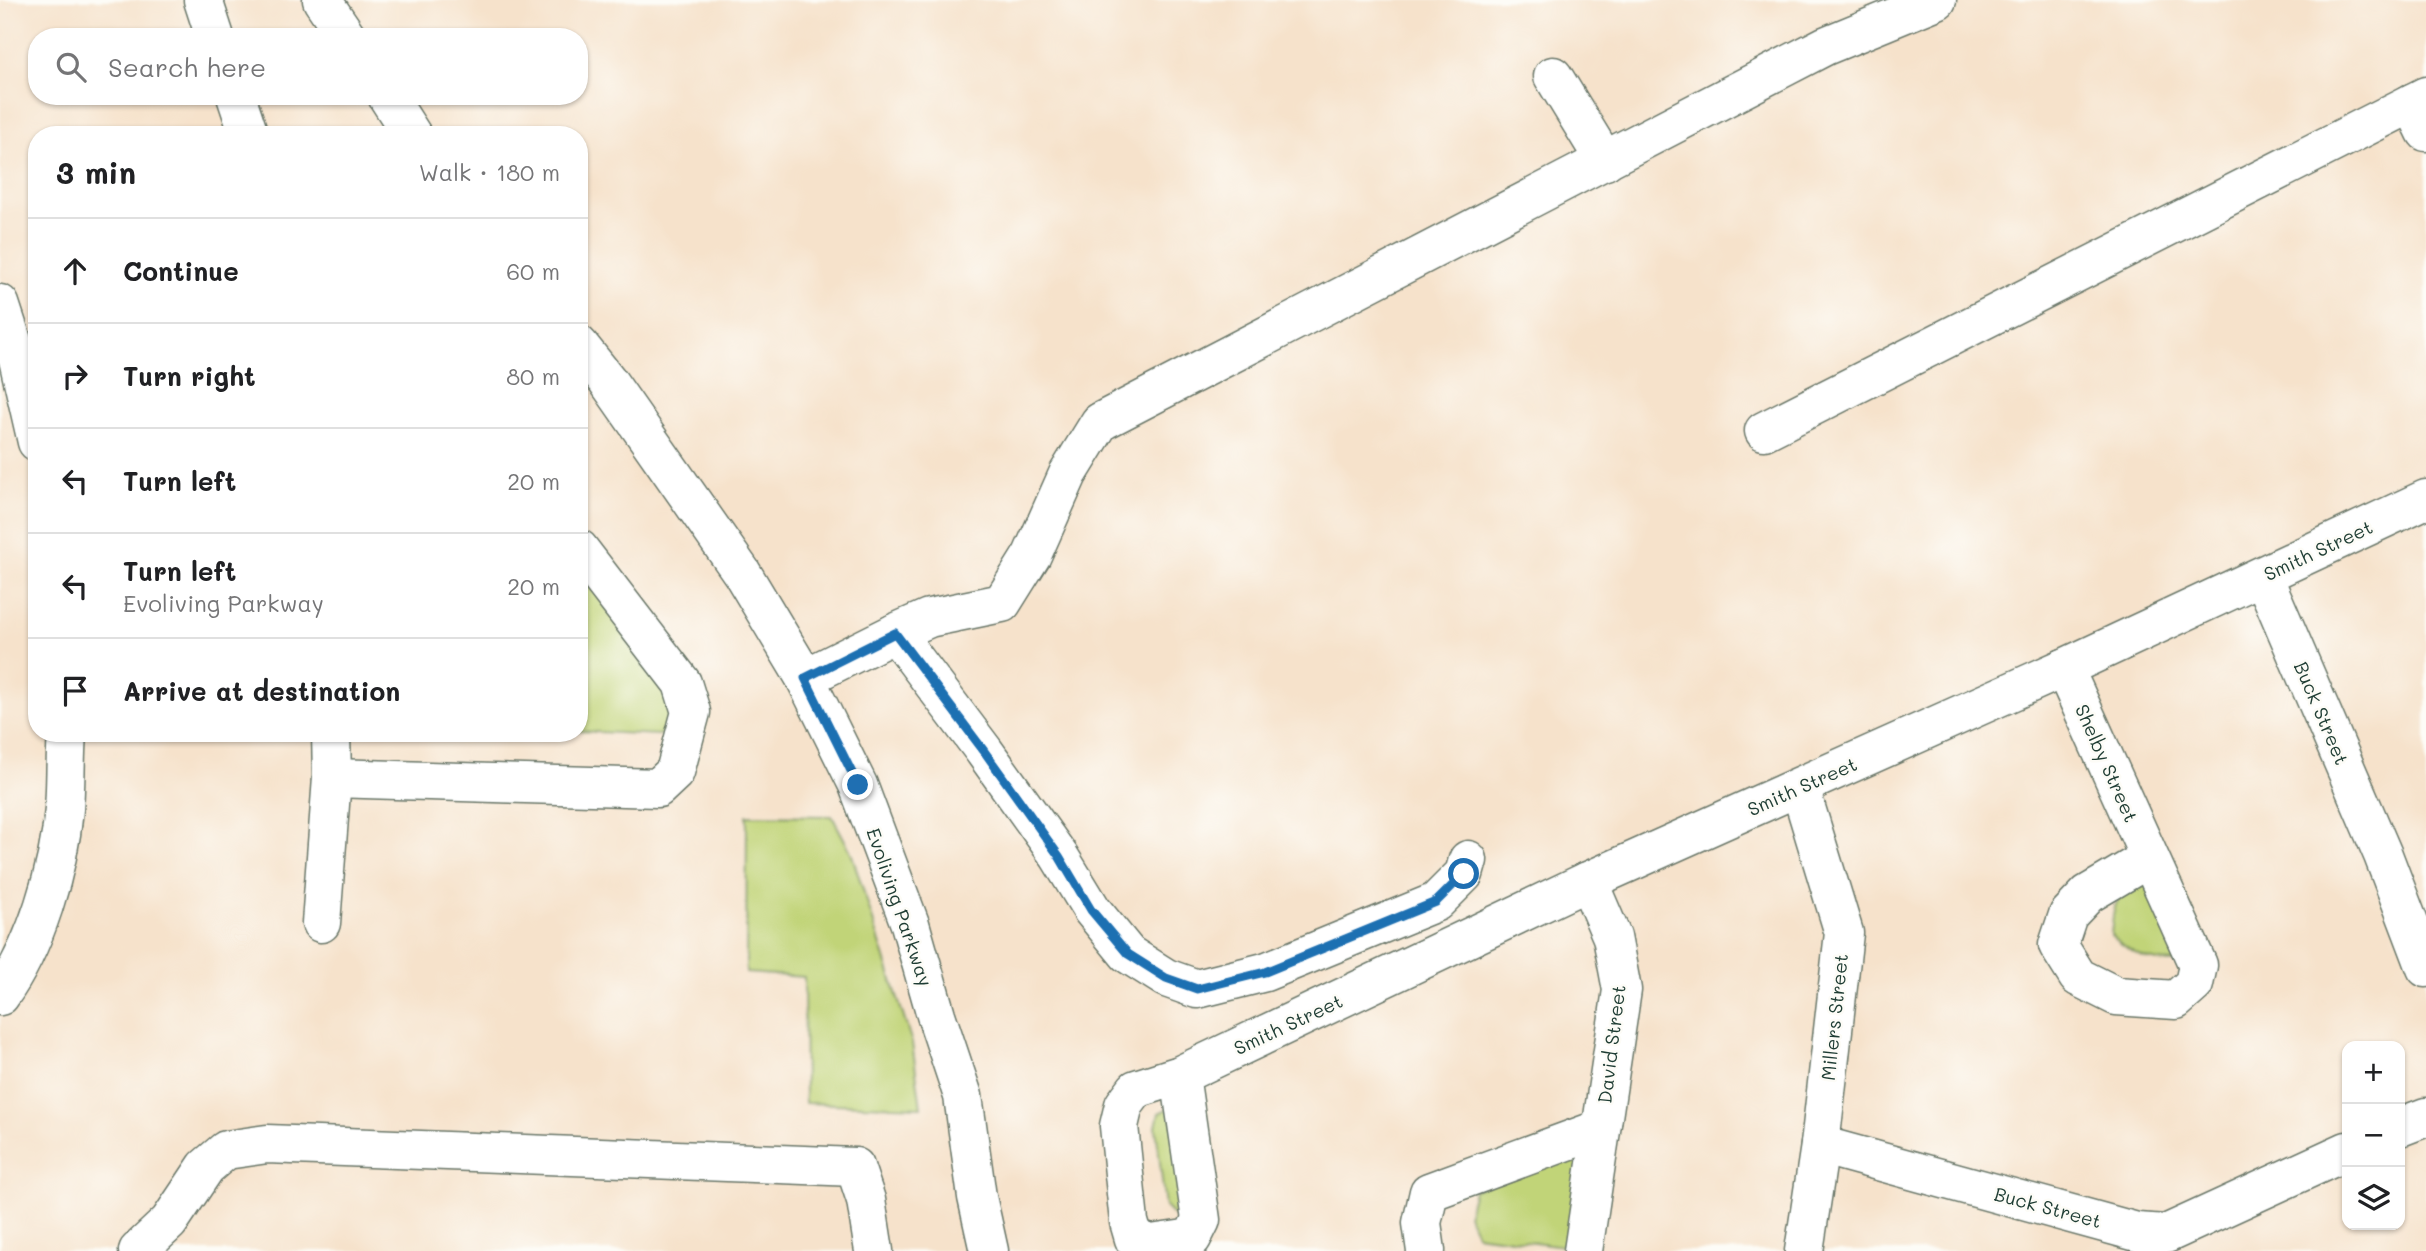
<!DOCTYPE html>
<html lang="en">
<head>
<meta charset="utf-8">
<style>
  body { margin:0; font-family:Mali,sans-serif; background:#f6f6f6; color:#202124 }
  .controls { position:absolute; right:21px; bottom:21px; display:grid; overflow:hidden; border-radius:14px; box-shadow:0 2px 5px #0004 }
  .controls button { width:63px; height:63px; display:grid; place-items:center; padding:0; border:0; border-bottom:2px solid #e0e0e0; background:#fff; color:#202124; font:35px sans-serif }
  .stop { position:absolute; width:21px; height:21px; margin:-16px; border:5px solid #1f6fb2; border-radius:50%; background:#fff }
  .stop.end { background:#1f6fb2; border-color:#fff; box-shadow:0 2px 7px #0008 }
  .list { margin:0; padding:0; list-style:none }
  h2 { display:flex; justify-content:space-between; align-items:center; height:91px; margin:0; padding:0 28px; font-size:30px }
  h2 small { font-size:23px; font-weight:400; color:#757577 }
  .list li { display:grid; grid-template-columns:46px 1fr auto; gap:21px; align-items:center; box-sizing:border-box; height:105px; padding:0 28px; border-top:2px solid #e0e0e0 }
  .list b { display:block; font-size:26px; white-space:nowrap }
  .list p { margin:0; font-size:23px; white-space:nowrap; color:#757577 }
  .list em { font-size:23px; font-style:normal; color:#757577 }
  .icon { flex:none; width:38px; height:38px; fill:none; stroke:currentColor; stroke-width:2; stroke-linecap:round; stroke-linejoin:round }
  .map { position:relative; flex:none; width:2426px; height:1251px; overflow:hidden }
  .search { position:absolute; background:#fff; box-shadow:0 2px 5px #0004; left:28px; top:28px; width:560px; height:77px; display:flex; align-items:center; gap:18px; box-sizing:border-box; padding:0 24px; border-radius:28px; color:#757577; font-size:26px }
  .panel { position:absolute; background:#fff; box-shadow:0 2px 5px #0004; left:28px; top:126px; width:560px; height:616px; border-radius:28px }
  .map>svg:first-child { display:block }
  .green { fill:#c1d478; stroke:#708856; stroke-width:2 }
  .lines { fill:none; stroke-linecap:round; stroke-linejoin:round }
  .minor-casing { stroke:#6a7769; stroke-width:41 }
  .minor { stroke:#fff; stroke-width:38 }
  .route { stroke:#1f6fb2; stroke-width:9 }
  .labels { text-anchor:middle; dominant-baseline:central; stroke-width:5; stroke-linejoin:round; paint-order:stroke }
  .street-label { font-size:19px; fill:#1f3d34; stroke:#fdfcf7 }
</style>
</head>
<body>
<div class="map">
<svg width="2426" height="1251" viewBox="0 0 2426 1251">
  <rect width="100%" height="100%" fill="#fdfcf7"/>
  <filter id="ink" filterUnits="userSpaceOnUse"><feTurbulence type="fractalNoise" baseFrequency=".0143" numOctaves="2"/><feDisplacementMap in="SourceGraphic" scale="14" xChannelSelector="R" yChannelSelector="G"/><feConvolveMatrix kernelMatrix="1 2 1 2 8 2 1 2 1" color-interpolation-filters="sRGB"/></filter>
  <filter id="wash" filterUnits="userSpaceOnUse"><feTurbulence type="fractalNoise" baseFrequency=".00686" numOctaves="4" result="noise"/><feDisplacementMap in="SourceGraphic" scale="28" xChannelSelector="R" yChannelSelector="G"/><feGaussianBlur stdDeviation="1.57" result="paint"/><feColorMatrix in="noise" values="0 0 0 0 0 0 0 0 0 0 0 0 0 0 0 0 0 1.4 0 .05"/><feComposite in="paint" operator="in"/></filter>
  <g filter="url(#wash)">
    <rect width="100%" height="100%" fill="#f6e2cb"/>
    <g class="green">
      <polygon points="579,543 674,685 677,725 659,735 579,731"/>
      <polygon points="747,815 832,816 851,852 912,1043 921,1107 805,1103 804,977 746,973"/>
      <path d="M2145,881L2181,961C2151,965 2133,955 2111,935C2114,902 2114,895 2145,881Z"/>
      <polygon points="1171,1107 1185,1217 1173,1215 1165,1207 1156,1127 1159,1113"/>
      <polygon points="1572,1154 1590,1165 1580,1232 1563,1246 1476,1234 1468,1214 1474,1190"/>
    </g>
  </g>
  <g filter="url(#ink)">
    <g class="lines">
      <g class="minor-casing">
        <g id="minor">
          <polyline points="203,0 215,37"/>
          <polyline points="322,0 347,37"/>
          <polyline points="1553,76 1605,161"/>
          <polyline points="236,96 249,135"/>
          <polyline points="387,96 412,135"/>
          <polyline points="2412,103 2426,132"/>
          <polyline points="0,304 18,359 37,442"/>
          <polyline points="579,345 607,380 742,573 805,678 858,785 910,924 936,1015 963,1096 977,1197 989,1251"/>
          <polyline points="1764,431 2426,96"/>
          <polyline points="2263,576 2383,855 2426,968"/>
          <polyline points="895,633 984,751 1059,856 1092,910 1128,954 1166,978 1197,989 1265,972 1436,902 1464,874 1468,860"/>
          <polyline points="2064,668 2198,965 2194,984 2176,1000 2116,996 2078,977 2058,945 2068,915 2088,894 2149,858"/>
          <polyline points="805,678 895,633 929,618 1002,603 1032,555 1068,474 1100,422 1825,46 1937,0"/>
          <polyline points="332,778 658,788 675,772 691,712 682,683 579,549"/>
          <polyline points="1800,788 1844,933 1820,1145 1804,1251"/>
          <polyline points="321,923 332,778 331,733"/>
          <path d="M0,996C36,947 59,868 64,809C66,784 65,758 67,733"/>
          <polyline points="1180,1075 1201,1220 1192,1238 1151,1244 1134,1239 1129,1222 1119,1126 1124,1105 1136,1089 1180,1075 1588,881 2064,668 2426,499"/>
          <polyline points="2400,1127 2426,1117"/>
          <polyline points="1820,1145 2137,1232 2166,1234 2347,1151"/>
          <polyline points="138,1251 169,1222 206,1167 226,1150 267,1144 855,1167 866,1200 874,1251"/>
          <polyline points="1426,1251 1422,1223 1429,1192 1600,1129"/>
          <polyline points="1583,1251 1622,990 1612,937 1588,881"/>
        </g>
      </g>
      <use href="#minor" class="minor"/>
    </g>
  </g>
  <g class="lines" filter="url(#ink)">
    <polyline class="route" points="858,785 805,678 895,633 984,751 1059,856 1091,910 1128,954 1166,978 1197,989 1265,972 1436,902 1464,874"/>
  </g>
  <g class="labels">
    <g class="street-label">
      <text transform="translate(2318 550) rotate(-25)">Smith Street</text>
      <text transform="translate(2322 713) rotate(67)">Buck Street</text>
      <text transform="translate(2107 763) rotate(66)">Shelby Street</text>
      <text transform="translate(1802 786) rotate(-24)">Smith Street</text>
      <text transform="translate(900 907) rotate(71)">Evoliving Parkway</text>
      <text transform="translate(1834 1017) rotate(-84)">Millers Street</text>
      <text transform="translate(1288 1024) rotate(-25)">Smith Street</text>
      <text transform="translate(1611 1044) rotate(-83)">David Street</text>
      <text transform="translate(2048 1207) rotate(15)">Buck Street</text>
    </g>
  </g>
</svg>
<div class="controls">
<button>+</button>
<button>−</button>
<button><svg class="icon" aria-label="layers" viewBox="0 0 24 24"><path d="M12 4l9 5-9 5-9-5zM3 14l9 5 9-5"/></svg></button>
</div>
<div class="stop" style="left:1464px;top:874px"></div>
<div class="stop end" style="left:858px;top:785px"></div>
<div class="search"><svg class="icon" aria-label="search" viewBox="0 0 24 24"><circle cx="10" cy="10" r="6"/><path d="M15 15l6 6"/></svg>Search here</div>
<section class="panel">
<h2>3 min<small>Walk · 180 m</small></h2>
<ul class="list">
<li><svg class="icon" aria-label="ahead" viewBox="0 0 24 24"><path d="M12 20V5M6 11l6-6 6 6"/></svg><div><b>Continue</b></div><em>60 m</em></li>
<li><svg class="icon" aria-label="right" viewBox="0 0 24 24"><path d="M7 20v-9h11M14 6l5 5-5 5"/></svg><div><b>Turn right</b></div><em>80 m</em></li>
<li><svg class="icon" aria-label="left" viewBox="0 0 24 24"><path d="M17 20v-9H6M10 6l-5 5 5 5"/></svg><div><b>Turn left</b></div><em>20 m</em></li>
<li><svg class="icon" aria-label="left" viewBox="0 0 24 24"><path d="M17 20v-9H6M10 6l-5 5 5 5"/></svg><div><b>Turn left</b><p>Evoliving Parkway</p></div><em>20 m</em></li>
<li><svg class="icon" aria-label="arrive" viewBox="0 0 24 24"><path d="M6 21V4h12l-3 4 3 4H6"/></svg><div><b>Arrive at destination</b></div></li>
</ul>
</section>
</div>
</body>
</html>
